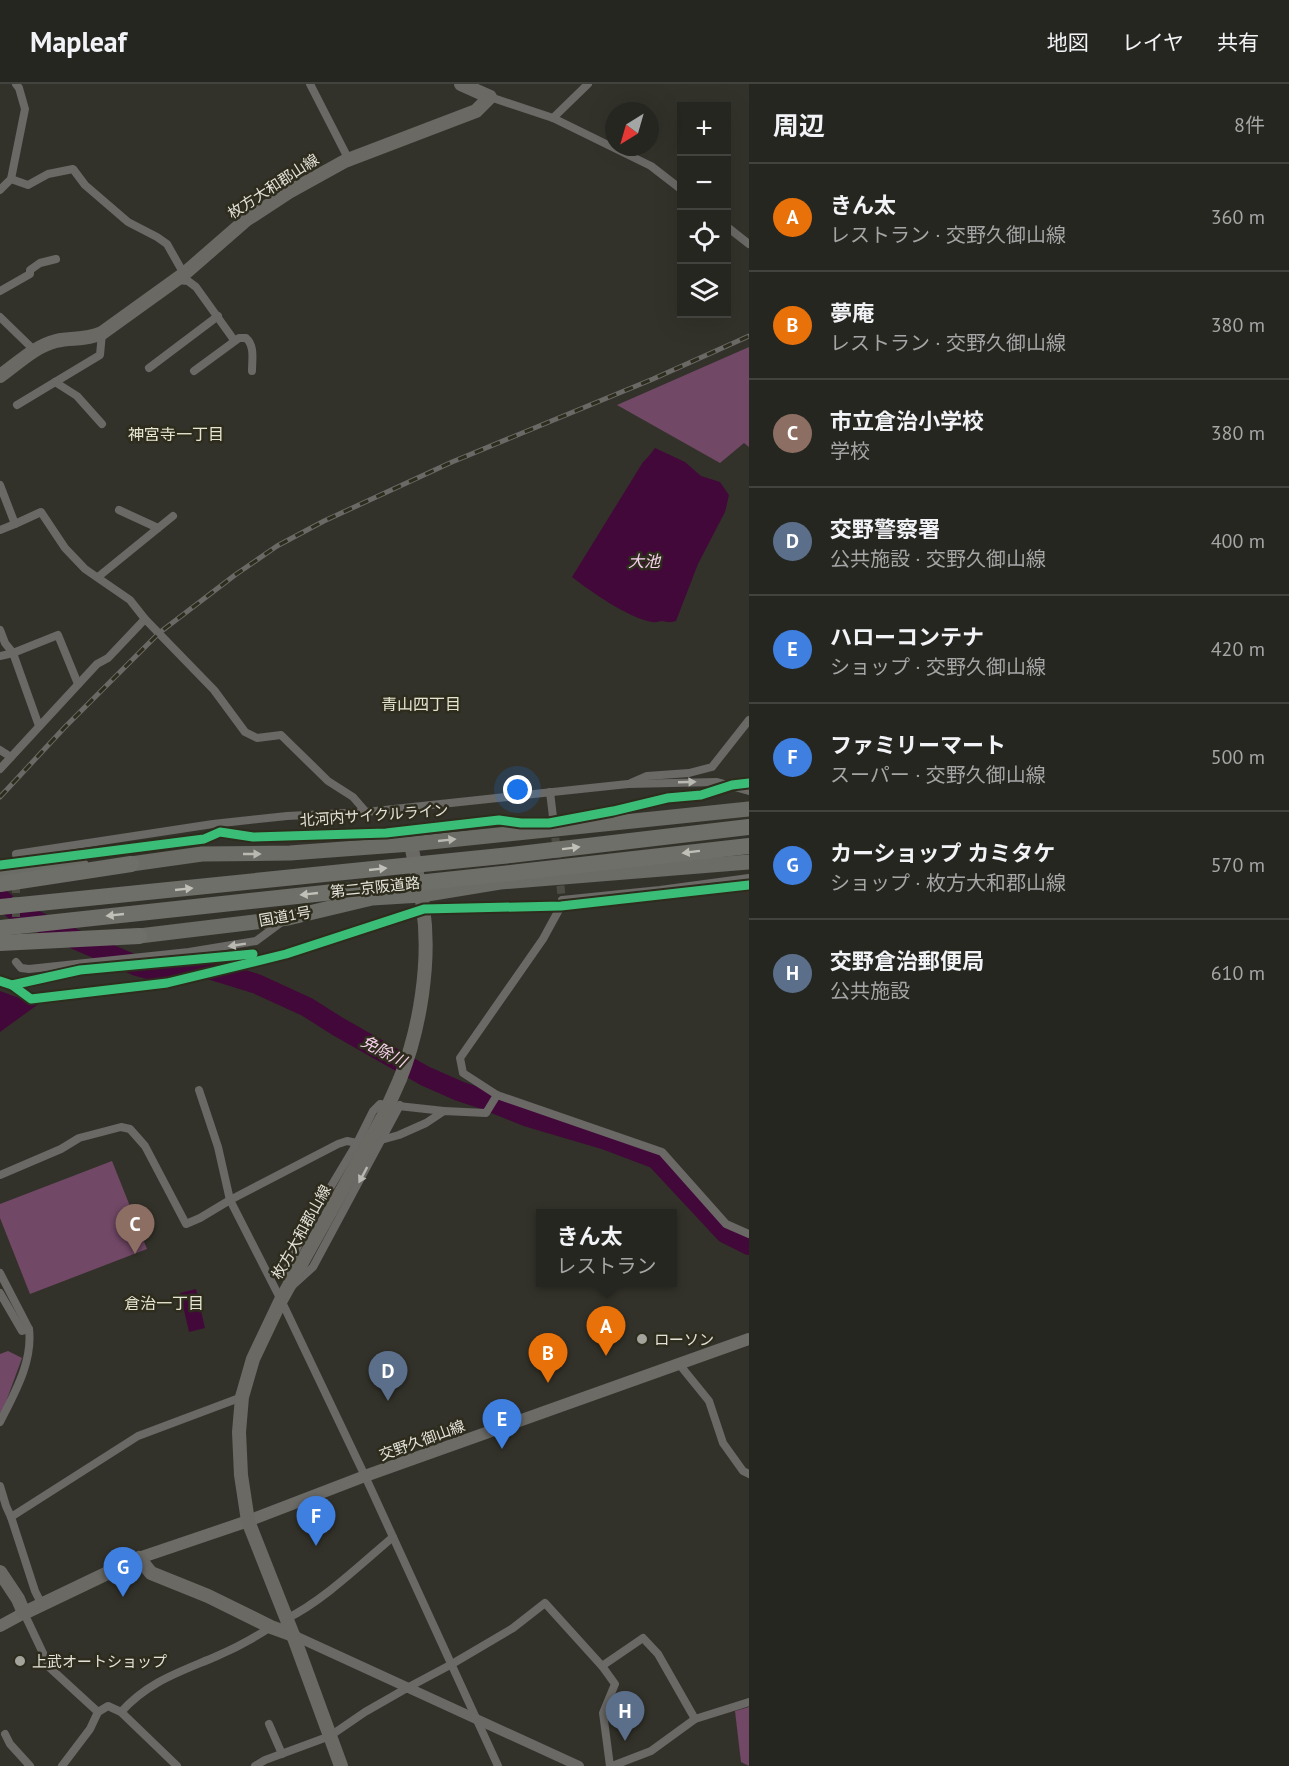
<!DOCTYPE html>
<html lang="ja">
<head>
<meta charset="utf-8">
<style>
  body { margin:0; font-family:"PT Sans","Noto Sans JP",sans-serif; background:#32322d; color:#f1f3f6 }
  .controls { position:absolute; right:18px; top:18px; display:grid; overflow:hidden; border-radius:0px; box-shadow:0 6px 24px #0002 }
  .controls button { width:54px; height:54px; display:grid; place-items:center; padding:0; border:0; border-bottom:2px solid #42433e; background:#262620; color:#f1f3f6; font:30px sans-serif }
  .compass { position:absolute; left:605px; top:18px; width:54px; height:54px; border-radius:50%; background:#262620; box-shadow:0 6px 24px #0002; rotate:217deg }
  .you { position:absolute; left:518px; top:706px; width:21px; height:21px; margin:-15px; border:4px solid #fff; border-radius:50%; background:#1a73e8; box-shadow:0 0 0 9px #1a73e833 }
  .badge { display:grid; place-items:center; width:39px; height:39px; border-radius:50%; background:#8c9099; color:#fff; font-size:20px; font-weight:700 }
  .pin { position:absolute; translate:-50% -50px; filter:drop-shadow(0 2px 3px #0008) }
  .pin::after { content:''; position:absolute; top:32px; width:21px; height:18px; background:inherit; clip-path:polygon(0 0,100% 0,50% 100%) }
  .popup { position:absolute; left:536px; top:1125px; width:141px; height:78px; box-sizing:border-box; display:grid; place-content:center; border-radius:0px; background:#262620; filter:drop-shadow(0 2px 4px #0005); font-size:20px; white-space:nowrap; color:#a4a5a5 }
  .popup b { font-size:22px; color:#f1f3f6 }
  .popup::after { content:''; position:absolute; left:50%; top:100%; margin-left:-12px; border:12px solid transparent; border-top-color:#262620 }
  .list { margin:0; padding:0; list-style:none }
  h2 { display:flex; justify-content:space-between; align-items:center; height:78px; margin:0; padding:0 24px; font-size:26px }
  h2 small { font-size:20px; font-weight:400; color:#a4a5a5 }
  .list li { display:grid; grid-template-columns:39px 1fr auto; gap:18px; align-items:center; box-sizing:border-box; height:108px; padding:0 24px; border-top:2px solid #42433e }
  .list b { display:block; font-size:22px; white-space:nowrap }
  .list p { margin:0; font-size:20px; white-space:nowrap; color:#a4a5a5 }
  .list em { font-size:20px; font-style:normal; color:#a4a5a5 }
  .icon { flex:none; width:33px; height:33px; fill:none; stroke:currentColor; stroke-width:2; stroke-linecap:round; stroke-linejoin:round }
  .map { position:relative; flex:none; width:749px; height:1682px; overflow:hidden }
  header { display:flex; align-items:center; gap:36px; box-sizing:border-box; height:84px; padding:0 30px; background:#262620; border-bottom:2px solid #42433e }
  header strong { font-size:28px }
  nav { display:flex; gap:33px; margin-inline-start:auto; font-size:21px }
  main { display:flex }
  aside { flex:1; background:#262620 }
  .map>svg:first-child { display:block }
  .green { fill:#724867 }
  .water { fill:#420839 }
  .lines { fill:none; stroke-linecap:round; stroke-linejoin:round }
  .river { stroke:#420839; stroke-width:20 }
  .minor-tunnel { stroke:#4d4c44; stroke-width:8; stroke-dasharray:8 4; stroke-linecap:butt }
  .minor { stroke:#6a6966; stroke-width:8 }
  .tertiary { stroke:#6a6966; stroke-width:10 }
  .secondary { stroke:#6c6b66; stroke-width:12 }
  .primary { stroke:#6a6964; stroke-width:14 }
  .trunk { stroke:#6c6c67; stroke-width:15 }
  .rail-casing { stroke:#6a6965; stroke-width:5 }
  .rail { stroke:#2d2c1d; stroke-width:3; stroke-dasharray:9; stroke-linecap:butt }
  .primary-bridge { stroke:#6a6964; stroke-width:14 }
  .trunk-bridge { stroke:#6c6c67; stroke-width:15 }
  .motorway-bridge { stroke:#6f6f6a; stroke-width:16 }
  .cycleway-casing { stroke:#2d2c1d; stroke-width:13 }
  .cycleway { stroke:#3abd76; stroke-width:9 }
  .oneway { fill:#b9b8b1 }
  .oneway2 { fill:#b9b9b1 }
  .oneway3 { fill:#c0c0b8 }
  .poi-dot { fill:#a5a49c; stroke:#2d2c1d; stroke-width:2 }
  .labels { text-anchor:middle; dominant-baseline:central; stroke-width:5; stroke-linejoin:round; paint-order:stroke }
  .street-label { font-size:15px; fill:#e3e2d9; stroke:#2d2c1d }
  .poi-label { font-size:15px; fill:#e3e2d9; stroke:#2d2c1d; text-anchor:start }
  .neighbourhood-label { font-size:16px; fill:#e6e5d1; stroke:#2d2c1d }
  .water-label { font-size:16px; font-style:italic; fill:#f8d1ed; stroke:#2d2c1d }
</style>
</head>
<body>
<header>
<strong>Mapleaf</strong>
<nav><a>地図</a><a>レイヤ</a><a>共有</a></nav>
</header>
<main>
<div class="map">
<svg width="749" height="1682" viewBox="0 0 749 1682">
  <rect width="100%" height="100%" fill="#33322a"/>
  <g class="green">
    <polygon points="749,263 749,363 744,359 720,379 617,321"/>
    <polygon points="112,1077 147,1165 30,1210 0,1134 0,1120"/>
    <polygon points="8,1267 22,1274 0,1334 0,1270"/>
    <polygon points="749,1623 749,1682 741,1678 735,1627"/>
  </g>
  <g class="water">
    <path d="M655,364L685,378L701,392L720,398L729,411L725,428L698,480L676,537C669,539 668,538 662,537C659,537 656,539 652,538C629,534 591,508 572,493L643,378L648,373Z"/>
    <polygon points="0,907 22,915 44,916 0,948"/>
    <polygon points="196,1205 205,1244 189,1248 180,1209"/>
  </g>
  <g class="lines">
    <polyline class="river" points="0,814 14,826 70,853 137,882 156,887 202,883 257,900 307,923 337,942 425,992 459,1007 483,1015 528,1033 606,1056 656,1075 725,1149 749,1161"/>
    <g class="minor-tunnel">
      <polyline points="554,742 562,816"/>
      <polyline points="16,845 16,770"/>
    </g>
    <g class="minor">
      <polyline points="310,0 349,76"/>
      <polyline points="490,13 553,34 651,82 682,106"/>
      <polyline points="553,34 588,0"/>
      <polyline points="11,95 28,101 48,90 73,85 85,101 128,138 157,153 167,160 184,190"/>
      <polyline points="0,106 11,95 25,25 19,4 16,0"/>
      <polyline points="726,142 749,160"/>
      <polyline points="177,196 188,197 196,203 234,256"/>
      <polyline points="0,207 30,190 30,186 40,179 56,175"/>
      <polyline points="0,233 35,267"/>
      <polyline points="149,284 218,232"/>
      <path d="M194,287L239,254H246C255,262 252,275 252,287"/>
      <polyline points="55,298 77,312 102,340"/>
      <polyline points="17,321 100,271 102,249"/>
      <polyline points="0,401 15,440 41,428 65,464 85,485 130,516 145,535 214,606 245,648 257,654 281,651 328,697 353,713 366,728"/>
      <polyline points="119,426 158,444"/>
      <polyline points="0,446 15,440"/>
      <polyline points="98,493 173,432"/>
      <polyline points="0,546 5,559 13,569 39,642"/>
      <polyline points="0,572 13,569 58,551 78,600"/>
      <polyline points="0,666 11,673"/>
      <polyline points="0,685 97,580 108,574 145,535"/>
      <polyline points="631,699 647,692 689,689 712,683 749,636"/>
      <polyline points="550,708 553,733"/>
      <polyline points="16,770 213,740 287,732 366,728 628,700 717,698 749,707"/>
      <polyline points="749,794 660,806 562,816 561,822 543,855 460,974 463,989 497,1011 662,1068 726,1140 749,1150"/>
      <polyline points="16,878 21,884 29,885 189,868 256,857 283,837"/>
      <polyline points="199,1006 218,1063 230,1116 281,1216 365,1392 498,1682"/>
      <polyline points="381,1056 399,1051 426,1039 444,1027 486,1029 497,1011"/>
      <polyline points="0,1091 61,1065 79,1054 121,1043 130,1045 145,1062 186,1140 200,1134 230,1116 338,1060 347,1057 357,1059"/>
      <path d="M0,1189L29,1245C33,1278 14,1310 0,1338"/>
      <polyline points="287,1200 288,1183 309,1139 357,1059 373,1027 380,1020 444,1027"/>
      <polyline points="292,1202 313,1183 400,1021"/>
      <polyline points="0,1209 22,1247 29,1245"/>
      <polyline points="679,1280 709,1317 723,1359 743,1387 749,1390"/>
      <polyline points="0,1402 6,1422 11,1433"/>
      <polyline points="42,1521 35,1507 11,1433 138,1352 242,1313"/>
      <polyline points="24,1529 50,1584 98,1628 108,1622 121,1628 177,1682"/>
      <path d="M286,1535C323,1517 361,1480 393,1453"/>
      <polyline points="602,1582 615,1600 603,1629 610,1682"/>
      <path d="M121,1628C149,1597 180,1588 217,1572C236,1564 254,1554 271,1543"/>
      <polyline points="269,1640 282,1670"/>
      <polyline points="5,1650 10,1660 30,1682"/>
      <polyline points="62,1682 90,1645 98,1628"/>
      <polyline points="255,1682 265,1676 330,1652 365,1628 407,1604 452,1580 513,1544 545,1519 602,1582 643,1554 658,1570 695,1635"/>
      <polyline points="612,1682 651,1667 695,1635 749,1618"/>
    </g>
    <polyline class="tertiary" points="293,1551 579,1682"/>
    <g class="secondary">
      <polyline points="139,1474 248,1437 365,1392 749,1255"/>
      <polyline points="0,1542 24,1529"/>
    </g>
    <g class="primary">
      <path d="M0,292C17,280 35,262 56,257C73,253 83,257 102,249L184,190L246,136L289,108L345,77L476,27L490,13L461,0"/>
      <path d="M400,995C420,945 431,877 423,823C420,802 415,781 411,760"/>
      <polyline points="0,1488 18,1515 24,1529 139,1474 151,1489 208,1512 271,1543 293,1551"/>
      <polyline points="341,1682 293,1551 248,1437 241,1391 239,1348 242,1313 253,1275 281,1216 384,1031"/>
    </g>
    <g class="trunk">
      <polyline points="131,780 202,770 290,769 411,760 749,725"/>
      <polyline points="139,852 288,834 372,814 421,811 500,798 749,778"/>
    </g>
    <g class="rail-casing">
      <polyline id="rail" points="0,713 65,643 159,549 235,491 277,462 324,437 452,378 653,295 749,252"/>
    </g>
    <use href="#rail" class="rail"/>
    <polyline class="primary-bridge" points="384,1031 400,995"/>
    <polyline class="trunk-bridge" points="0,787 81,781"/>
    <g class="motorway-bridge">
      <polyline points="0,800 131,780"/>
      <polyline points="0,823 511,771 749,743"/>
      <polyline points="0,844 519,788 749,762"/>
      <polyline points="0,859 139,852"/>
    </g>
    <g class="cycleway-casing">
      <g id="cycleway">
        <polyline points="0,781 204,755 220,748 253,753 386,749 499,736 521,739 549,739 613,727 667,714 701,711 732,701 749,699"/>
        <polyline points="0,897 12,901 31,915 167,899 286,870 424,825 561,822 749,801"/>
        <polyline points="12,901 80,886 253,870"/>
      </g>
    </g>
    <use href="#cycleway" class="cycleway"/>
  </g>
  <defs><path id="oneway-solid" d="M-6-.8H1V-3.2L6.5 0L1 3.2V.8H-6Z" transform="scale(1.5)"/></defs>
  <g class="oneway">
    <use href="#oneway-solid" transform="translate(687 698) rotate(-2)"/>
    <use href="#oneway-solid" transform="translate(237 861) rotate(171)"/>
    <use href="#oneway-solid" transform="translate(363 1091) rotate(118)"/>
  </g>
  <g class="oneway2">
    <use href="#oneway-solid" transform="translate(447 756) rotate(-6)"/>
    <use href="#oneway-solid" transform="translate(252 770)"/>
  </g>
  <g class="oneway3">
    <use href="#oneway-solid" transform="translate(571 764) rotate(-7)"/>
    <use href="#oneway-solid" transform="translate(691 768) rotate(173)"/>
    <use href="#oneway-solid" transform="translate(378 785) rotate(-6)"/>
    <use href="#oneway-solid" transform="translate(184 805) rotate(-6)"/>
    <use href="#oneway-solid" transform="translate(309 810) rotate(174)"/>
    <use href="#oneway-solid" transform="translate(115 831) rotate(174)"/>
  </g>
  <g class="poi-dot">
    <circle cx="642" cy="1255" r="6"/>
    <circle cx="20" cy="1577" r="6"/>
  </g>
  <g class="labels">
    <g class="street-label">
      <text transform="translate(273 102) rotate(-33)">枚方大和郡山線</text>
      <text transform="translate(374 731) rotate(-4)">北河内サイクルライン</text>
      <text transform="translate(375 803) rotate(-6)">第二京阪道路</text>
      <text transform="translate(285 832) rotate(-10)">国道1号</text>
      <text transform="translate(301 1148) rotate(-61)">枚方大和郡山線</text>
      <text transform="translate(422 1356) rotate(-20)">交野久御山線</text>
    </g>
    <g class="poi-label">
      <text x="654" y="1255">ローソン</text>
      <text x="32" y="1577">上武オートショップ</text>
    </g>
    <g class="neighbourhood-label">
      <text x="176" y="350">神宮寺一丁目</text>
      <text x="421" y="620">青山四丁目</text>
      <text x="164" y="1219">倉治一丁目</text>
    </g>
    <g class="water-label">
      <text x="644" y="477">大池</text>
      <text transform="translate(384 967) rotate(28)">免除川</text>
    </g>
  </g>
</svg>
<div class="controls">
<button>+</button>
<button>−</button>
<button><svg class="icon" aria-label="locate" viewBox="0 0 24 24"><circle cx="12" cy="12" r="6"/><path d="M12 2v4M12 18v4M2 12h4M18 12h4"/></svg></button>
<button><svg class="icon" aria-label="layers" viewBox="0 0 24 24"><path d="M12 4l9 5-9 5-9-5zM3 14l9 5 9-5"/></svg></button>
</div>
<svg class="compass" viewBox="-18 -18 36 36"><path d="M0-13l5 13h-10z" fill="#e53935"/><path d="M0 13l5-13h-10z" fill="#a4a5a5"/></svg>
<div class="you"></div>
<div class="pin badge" style="left:606px;top:1272px;background:#e8710a">A</div>
<div class="popup"><b>きん太</b>レストラン</div>
<div class="pin badge" style="left:548px;top:1299px;background:#e8710a">B</div>
<div class="pin badge" style="left:135px;top:1170px;background:#8d6e63">C</div>
<div class="pin badge" style="left:388px;top:1317px;background:#5c6f8a">D</div>
<div class="pin badge" style="left:502px;top:1365px;background:#3f7fe0">E</div>
<div class="pin badge" style="left:316px;top:1462px;background:#3f7fe0">F</div>
<div class="pin badge" style="left:123px;top:1513px;background:#3f7fe0">G</div>
<div class="pin badge" style="left:625px;top:1657px;background:#5c6f8a">H</div>
</div>
<aside>
<h2>周辺<small>8件</small></h2>
<ul class="list">
<li><span class="badge" style="background:#e8710a">A</span><div><b>きん太</b><p>レストラン · 交野久御山線</p></div><em>360 m</em></li>
<li><span class="badge" style="background:#e8710a">B</span><div><b>夢庵</b><p>レストラン · 交野久御山線</p></div><em>380 m</em></li>
<li><span class="badge" style="background:#8d6e63">C</span><div><b>市立倉治小学校</b><p>学校</p></div><em>380 m</em></li>
<li><span class="badge" style="background:#5c6f8a">D</span><div><b>交野警察署</b><p>公共施設 · 交野久御山線</p></div><em>400 m</em></li>
<li><span class="badge" style="background:#3f7fe0">E</span><div><b>ハローコンテナ</b><p>ショップ · 交野久御山線</p></div><em>420 m</em></li>
<li><span class="badge" style="background:#3f7fe0">F</span><div><b>ファミリーマート</b><p>スーパー · 交野久御山線</p></div><em>500 m</em></li>
<li><span class="badge" style="background:#3f7fe0">G</span><div><b>カーショップ カミタケ</b><p>ショップ · 枚方大和郡山線</p></div><em>570 m</em></li>
<li><span class="badge" style="background:#5c6f8a">H</span><div><b>交野倉治郵便局</b><p>公共施設</p></div><em>610 m</em></li>
</ul>
</aside>
</main>
</body>
</html>
